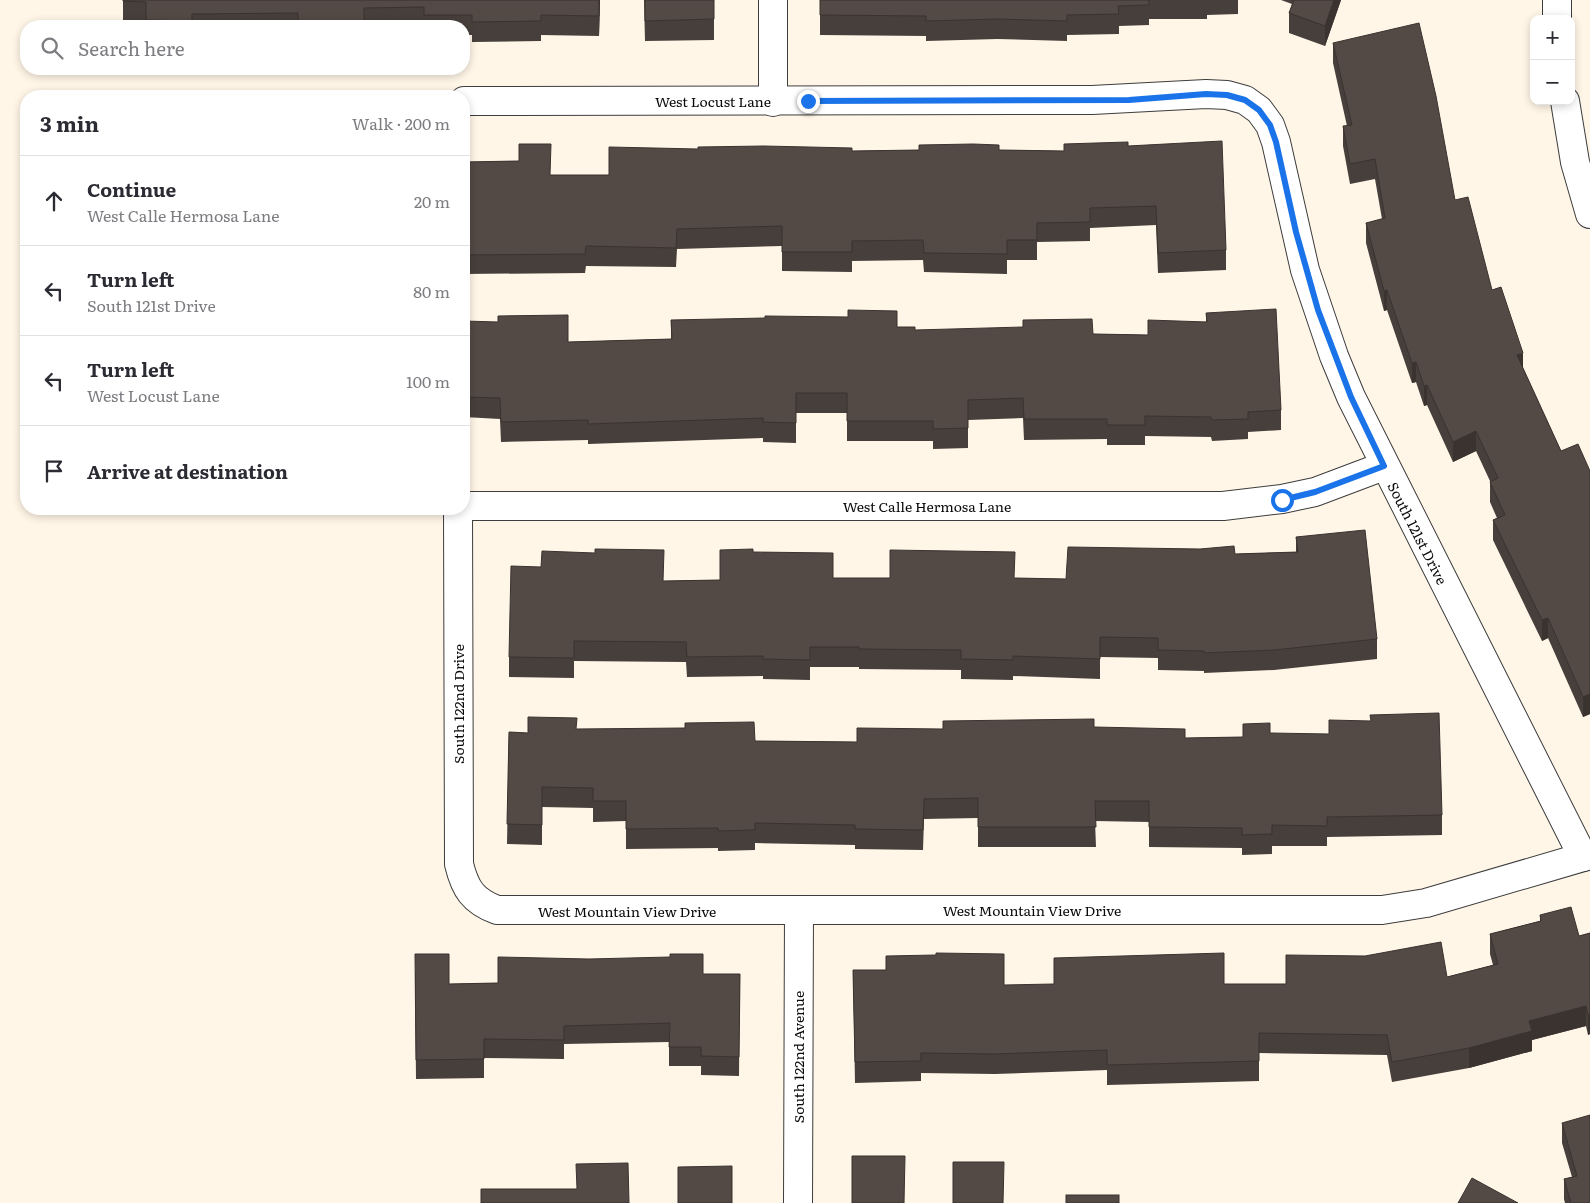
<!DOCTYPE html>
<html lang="en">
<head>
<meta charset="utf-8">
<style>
  body { margin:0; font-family:Literata,serif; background:#f7f7f7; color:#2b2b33 }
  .controls { position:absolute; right:15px; top:15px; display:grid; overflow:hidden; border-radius:10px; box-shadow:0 2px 8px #0003 }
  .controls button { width:45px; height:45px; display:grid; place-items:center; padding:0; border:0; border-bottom:1px solid #e1e1e2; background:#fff; color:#2b2b33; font:25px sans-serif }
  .stop { position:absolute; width:15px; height:15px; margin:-11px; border:4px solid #1a73e8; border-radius:50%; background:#fff }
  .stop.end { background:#1a73e8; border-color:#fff; box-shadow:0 1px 5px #0008 }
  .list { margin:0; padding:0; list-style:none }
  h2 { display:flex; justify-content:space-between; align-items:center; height:65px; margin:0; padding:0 20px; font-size:21px }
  h2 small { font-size:16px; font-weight:400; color:#7c7c81 }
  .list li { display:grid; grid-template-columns:32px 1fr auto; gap:15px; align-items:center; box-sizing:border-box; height:90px; padding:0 20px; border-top:1px solid #e1e1e2 }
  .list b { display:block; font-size:19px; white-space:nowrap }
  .list p { margin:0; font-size:16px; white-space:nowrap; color:#7c7c81 }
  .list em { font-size:16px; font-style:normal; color:#7c7c81 }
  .icon { flex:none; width:28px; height:28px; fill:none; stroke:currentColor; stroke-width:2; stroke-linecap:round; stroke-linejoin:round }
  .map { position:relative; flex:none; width:1590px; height:1203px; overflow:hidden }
  .search { position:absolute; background:#fff; box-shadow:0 2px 8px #0003; left:20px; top:20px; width:450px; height:55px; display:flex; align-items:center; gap:12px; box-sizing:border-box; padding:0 18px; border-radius:20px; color:#7c7c81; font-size:19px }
  .panel { position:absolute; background:#fff; box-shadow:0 2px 8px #0003; left:20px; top:90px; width:450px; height:425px; border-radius:20px }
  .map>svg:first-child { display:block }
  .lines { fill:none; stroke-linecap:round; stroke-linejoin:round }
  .minor-casing { stroke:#3d3d3d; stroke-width:30 }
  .tertiary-casing { stroke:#3d3d3d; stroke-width:30 }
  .minor { stroke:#fff; stroke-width:28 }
  .tertiary { stroke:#fff; stroke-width:28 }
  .wall { fill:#473f3b }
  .shaded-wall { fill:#3a3330 }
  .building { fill:#534945; stroke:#3a3330 }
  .route { stroke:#1a73e8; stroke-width:6 }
  .labels { text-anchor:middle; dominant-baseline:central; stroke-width:5; stroke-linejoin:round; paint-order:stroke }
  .street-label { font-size:14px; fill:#0a0a0a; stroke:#fff }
</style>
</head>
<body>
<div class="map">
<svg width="1590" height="1203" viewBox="0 0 1590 1203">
  <rect width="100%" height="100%" fill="#fff6e7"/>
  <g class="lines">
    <g class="minor-casing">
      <g id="minor">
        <polyline points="773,0 773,102"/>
        <polyline points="464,101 1092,100 1206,94 1227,95 1245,100 1259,110 1270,125 1276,142 1305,270 1334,356 1351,397 1583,857"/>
        <polyline points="464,506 1223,506 1282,499 1315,492 1384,466"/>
        <path d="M458,509L459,864C465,889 473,901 497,910H1382L1426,903L1590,855"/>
        <polyline points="798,1203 799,910"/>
      </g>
    </g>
    <g class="tertiary-casing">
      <g id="tertiary">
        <polyline points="1557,0 1557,19"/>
        <polyline points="1565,101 1575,162 1590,214"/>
      </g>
    </g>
    <use href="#minor" class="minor"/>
    <use href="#tertiary" class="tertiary"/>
  </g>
  <g class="wall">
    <polygon points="123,0 600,0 599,36 541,35 541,41 472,42 472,35 464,35 464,26 146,26 146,22 123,21"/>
    <polygon points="644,0 714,0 714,40 645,41"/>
    <polygon points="820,0 1238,0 1238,14 1207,15 1207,19 1149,19 1149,25 1119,26 1119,34 1067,35 1067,41 997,39 926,41 926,36 820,35"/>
    <polygon points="1281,0 1341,0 1325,46 1289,33 1289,13 1292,4"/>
    <polygon points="1333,43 1455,200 1492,290 1523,368 1561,451 1590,471 1590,714 1583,717 1548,638 1542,641 1493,540 1493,520 1497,518 1490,502 1490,481 1476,451 1453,462 1427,405 1424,406 1416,382 1412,383 1387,310 1384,311 1366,243 1366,223 1382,219 1375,179 1350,184 1343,146 1343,126 1347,126 1333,63"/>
    <polygon points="919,145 999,150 1064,151 1128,146 1226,250 1226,270 1158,273 1156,225 1090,228 1090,241 1037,242 1037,260 1007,260 1007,274 924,272 923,260 852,261 852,272 782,271 782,246 677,249 676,267 586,266 585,273 464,274 464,162 519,161 550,175 609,175 852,151 919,150"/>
    <polygon points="1206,313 1281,410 1281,430 1248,432 1248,439 1212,441 1211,437 1145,436 1145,445 1107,445 1107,439 1024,440 1023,418 968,420 968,448 933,449 933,441 847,441 847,413 796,413 796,443 763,442 763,438 588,444 588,440 501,442 500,419 464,417 464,321 568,342 671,339 671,320 897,327 915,330 1148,335 1206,322"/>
    <polygon points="1296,537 1377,639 1377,659 1274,670 1204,673 1204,671 1158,670 1158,658 1100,657 1100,679 1013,676 1013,680 961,679 961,670 859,669 859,667 810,667 810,680 763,679 763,676 687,677 686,662 574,661 574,678 509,677 509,657 663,581 720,580 753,552 833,578 1015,578 1066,579 1235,554 1296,552"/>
    <polygon points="1243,724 1270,733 1442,815 1442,835 1327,837 1327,846 1272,846 1272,854 1242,855 1242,848 1149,847 1149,822 1095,821 1096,847 978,847 978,818 924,819 923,850 855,849 855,845 755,843 755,850 718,851 718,848 626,849 626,821 593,822 593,808 542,807 542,845 507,844 509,732 528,733 577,729 755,741 857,742 943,729 1094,727 1185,738 1243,737"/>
    <polygon points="1540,915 1579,936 1590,933 1590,1034 1588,1035 1586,1026 1532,1040 1532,1051 1469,1068 1392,1082 1387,1055 1259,1053 1259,1081 1107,1085 1107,1070 995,1074 921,1073 921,1081 855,1083 853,970 1004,985 1286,984 1447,977 1493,965 1490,954 1490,934 1540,921"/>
    <polygon points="415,973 449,984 498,983 703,974 740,974 739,1076 701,1075 701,1066 669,1066 669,1042 564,1044 564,1059 484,1058 484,1078 416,1079"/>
    <polygon points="1562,1123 1590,1203 1565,1203 1564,1199 1564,1179 1572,1177 1562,1143"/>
  </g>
  <g class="shaded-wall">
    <polygon points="599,0 600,0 599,36"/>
    <polygon points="1334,0 1341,0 1325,46 1325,26"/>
    <polygon points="1387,290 1387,310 1384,311 1384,291"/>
    <polygon points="1523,353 1523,373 1517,355"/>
    <polygon points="1416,362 1416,382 1412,383 1412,363"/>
    <polygon points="1427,385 1427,405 1424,406 1424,386"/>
    <polygon points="1476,431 1476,451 1453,462 1453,442"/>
    <polygon points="1548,618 1548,638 1542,641 1542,620"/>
    <polygon points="1590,694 1590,714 1583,717 1583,697"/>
    <polygon points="1586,1006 1586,1026 1532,1040 1532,1051 1469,1068 1469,1048 1529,1021"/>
    <polygon points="1590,1014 1590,1034 1588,1035 1588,1015"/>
  </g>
  <g class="building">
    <polygon points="123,0 599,0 599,16 541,15 541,21 472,22 472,15 424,15 424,7 364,8 364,21 298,22 298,13 192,14 192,21 146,20 146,2 123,1"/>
    <polygon points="645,0 714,0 714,19 645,21"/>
    <polygon points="820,0 1149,0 1149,5 1118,6 1119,14 1067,15 1067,21 997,19 926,21 926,16 820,15"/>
    <polygon points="1294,0 1334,0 1325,26 1289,13"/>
    <polygon points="1419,23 1436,96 1455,200 1468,197 1492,290 1501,287 1523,353 1517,355 1561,451 1578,444 1590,471 1590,694 1583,697 1548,618 1542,620 1493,520 1505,515 1490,482 1498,478 1476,431 1453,442 1427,385 1424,386 1416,362 1412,363 1387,290 1384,291 1366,223 1385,218 1375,159 1350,164 1343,126 1352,125 1333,43"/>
    <polygon points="1222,141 1226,250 1158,253 1156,206 1090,208 1090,222 1037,223 1037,240 1007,240 1007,254 924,253 923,240 852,241 852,252 782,252 782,226 677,229 676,248 586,246 585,254 464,255 464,162 519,161 519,144 551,144 550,175 609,175 609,147 698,149 698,147 764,146 852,148 852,151 919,150 919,145 973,144 999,145 999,150 1064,151 1064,144 1128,142 1128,146"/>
    <polygon points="1276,309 1281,410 1248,412 1248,419 1212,420 1211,417 1145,416 1145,425 1107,425 1107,419 1024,419 1023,398 968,400 968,428 933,429 933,421 847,421 847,393 796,393 796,423 763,422 763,418 588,424 588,420 501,422 500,398 464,397 464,321 498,322 498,316 568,315 568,342 672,339 671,320 765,318 765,316 848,317 848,310 897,311 897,327 915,327 915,330 1023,327 1023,320 1092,319 1093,334 1148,335 1148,320 1207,322 1206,313"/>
    <polygon points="1365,530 1377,639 1274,650 1204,653 1204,651 1158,650 1158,638 1100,637 1100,659 1013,656 1013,660 961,659 961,650 859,649 859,647 810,647 810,660 763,659 763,656 687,657 686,642 574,641 574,658 509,657 511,566 541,567 542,551 595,553 595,549 664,550 663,581 720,580 720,550 753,549 753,552 833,553 833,578 890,578 890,550 1015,552 1014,578 1066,579 1068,547 1200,549 1234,546 1235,554 1298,552 1296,537"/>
    <polygon points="1439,713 1442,815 1327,817 1327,826 1272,825 1272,834 1242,835 1242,828 1149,827 1149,801 1095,801 1096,827 978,827 978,798 924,799 923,830 855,829 855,825 755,823 755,830 718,831 718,828 626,829 626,801 593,801 593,788 542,787 542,825 507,824 509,732 528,733 528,717 577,718 576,729 685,728 685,723 754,722 755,741 857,742 857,728 943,729 943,721 1094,719 1094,727 1185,729 1185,738 1243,737 1243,724 1270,723 1270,733 1329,734 1329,720 1371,721 1370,715"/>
    <polygon points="1571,907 1579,936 1590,933 1590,1014 1588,1015 1586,1006 1529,1021 1532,1031 1469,1048 1392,1062 1387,1035 1259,1033 1259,1061 1107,1065 1107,1050 995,1054 921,1053 921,1061 855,1062 853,970 886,970 886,956 936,955 936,953 1004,954 1004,985 1054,984 1054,958 1224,953 1224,984 1286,984 1286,955 1365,956 1441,942 1447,977 1498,964 1490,934 1541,921 1540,915"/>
    <polygon points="415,954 449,954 449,984 498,983 498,957 589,959 670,957 670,954 703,954 703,974 740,974 739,1057 701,1056 701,1047 669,1047 670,1023 564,1026 564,1040 484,1039 484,1059 416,1060"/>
    <polygon points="1590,1115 1590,1203 1571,1203 1564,1179 1577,1176 1562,1123"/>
    <polygon points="852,1156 905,1156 904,1203 852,1203"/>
    <polygon points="953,1162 1004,1162 1003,1203 953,1203"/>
    <polygon points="628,1163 629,1203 481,1203 481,1189 577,1189 576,1164"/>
    <polygon points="732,1166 732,1203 678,1203 678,1167"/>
    <polygon points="1472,1178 1518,1203 1458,1203"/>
    <rect x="1066" y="1195" width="53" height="8"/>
  </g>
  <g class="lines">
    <polyline class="route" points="808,101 1129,100 1206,94 1227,95 1245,100 1259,110 1270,125 1276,142 1296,232 1318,310 1351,397 1384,466 1315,492 1282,500"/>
  </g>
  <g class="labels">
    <g class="street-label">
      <text x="713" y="101">West Locust Lane</text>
      <text x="927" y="506">West Calle Hermosa Lane</text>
      <text transform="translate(1418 533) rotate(63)">South 121st Drive</text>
      <text transform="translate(458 704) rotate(-90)">South 122nd Drive</text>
      <text x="1032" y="910">West Mountain View Drive</text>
      <text x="627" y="911">West Mountain View Drive</text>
      <text transform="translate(798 1057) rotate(-90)">South 122nd Avenue</text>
    </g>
  </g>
</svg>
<div class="controls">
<button>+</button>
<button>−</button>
</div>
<div class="stop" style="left:1282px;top:500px"></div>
<div class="stop end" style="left:808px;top:101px"></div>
<div class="search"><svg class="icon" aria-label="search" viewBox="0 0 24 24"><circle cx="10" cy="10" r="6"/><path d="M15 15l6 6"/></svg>Search here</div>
<section class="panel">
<h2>3 min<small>Walk · 200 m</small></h2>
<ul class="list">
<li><svg class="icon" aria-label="ahead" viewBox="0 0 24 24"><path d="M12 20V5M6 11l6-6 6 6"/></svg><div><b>Continue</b><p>West Calle Hermosa Lane</p></div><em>20 m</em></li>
<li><svg class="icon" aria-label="left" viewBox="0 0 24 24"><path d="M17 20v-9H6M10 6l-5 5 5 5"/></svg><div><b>Turn left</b><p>South 121st Drive</p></div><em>80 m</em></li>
<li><svg class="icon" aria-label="left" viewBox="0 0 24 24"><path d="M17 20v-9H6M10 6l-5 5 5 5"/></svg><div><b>Turn left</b><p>West Locust Lane</p></div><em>100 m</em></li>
<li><svg class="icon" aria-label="arrive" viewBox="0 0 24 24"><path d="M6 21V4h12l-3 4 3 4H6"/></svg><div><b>Arrive at destination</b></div></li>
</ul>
</section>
</div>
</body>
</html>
